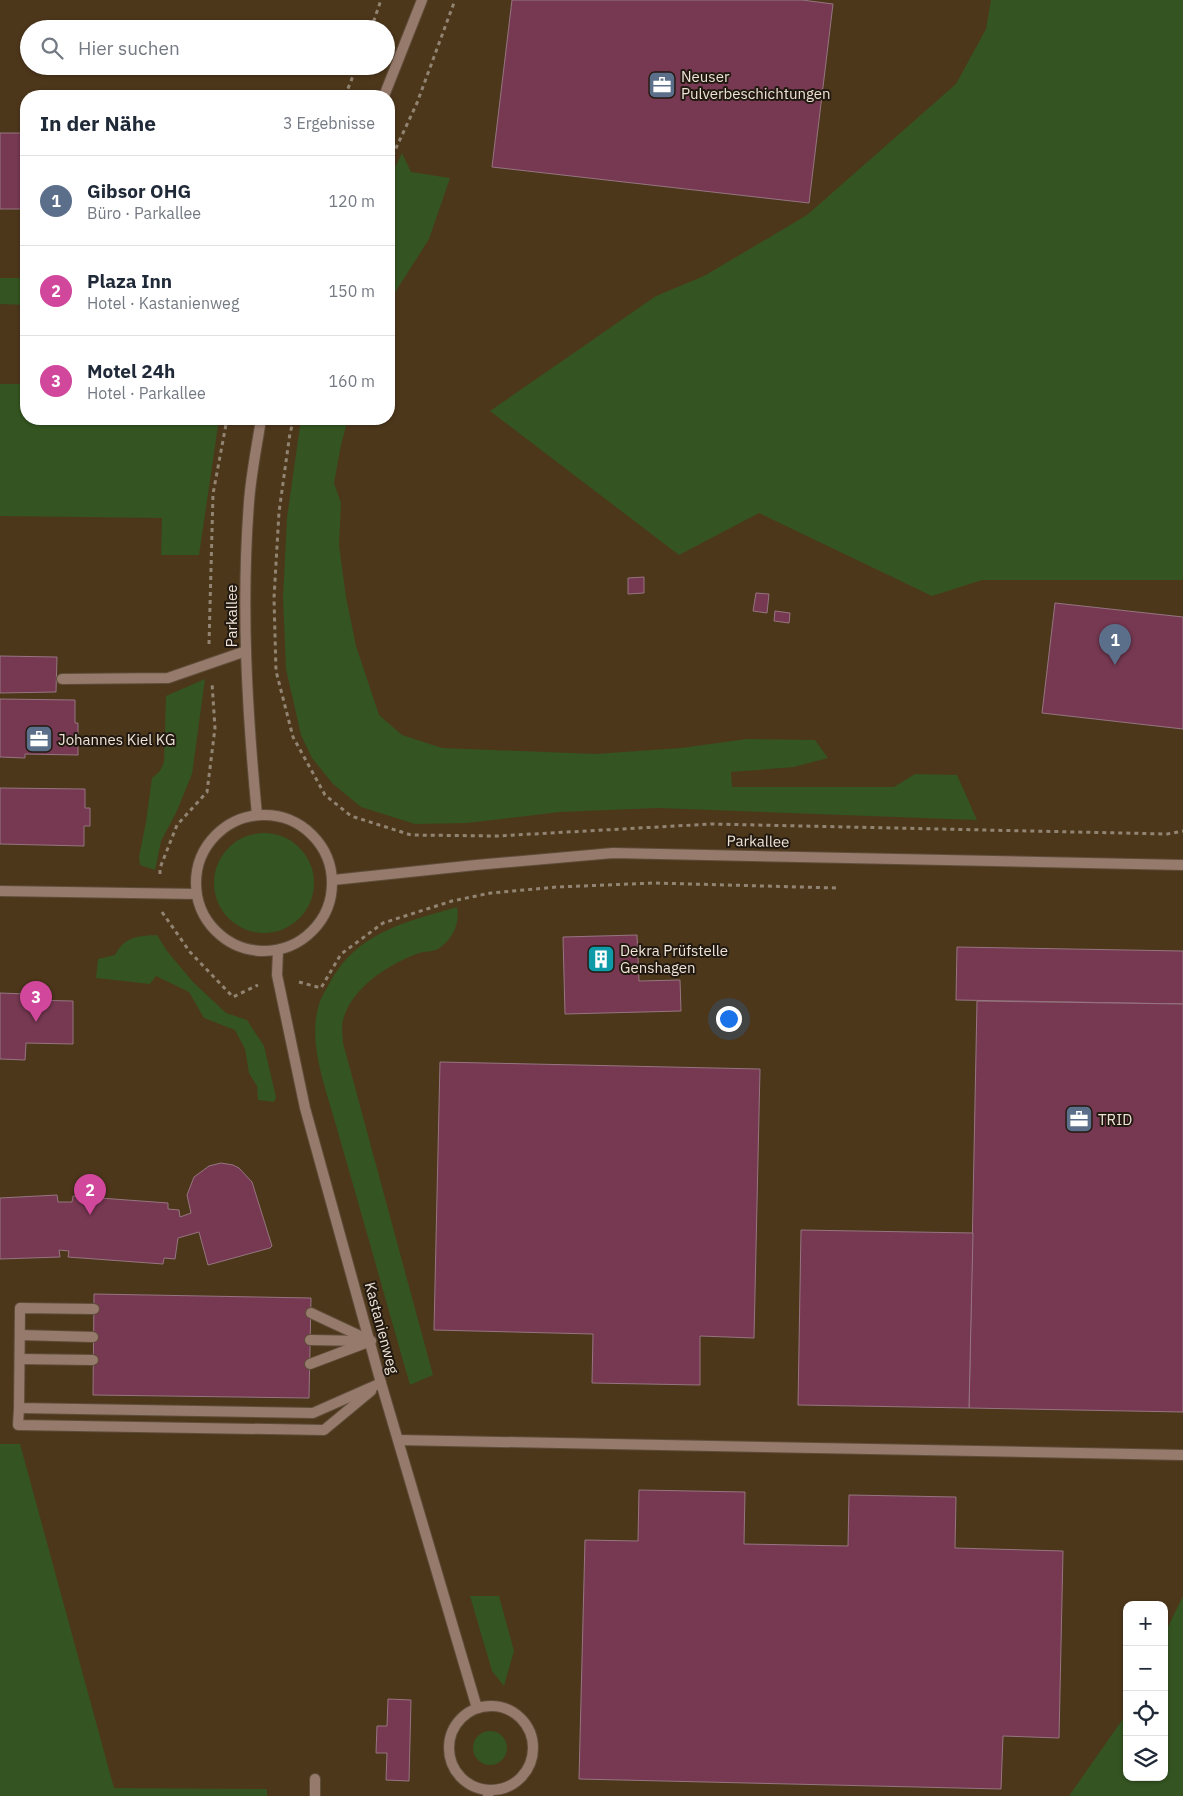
<!DOCTYPE html>
<html lang="de">
<head>
<meta charset="utf-8">
<style>
  body { margin:0; font-family:"IBM Plex Sans",sans-serif; background:#f6f6f7; color:#1f2937 }
  .controls { position:absolute; right:15px; bottom:15px; display:grid; overflow:hidden; border-radius:10px; box-shadow:0 1px 4px #0004 }
  .controls button { width:45px; height:45px; display:grid; place-items:center; padding:0; border:0; border-bottom:1px solid #e0e1e3; background:#fff; color:#1f2937; font:25px sans-serif }
  .you { position:absolute; left:728px; top:1018px; width:18px; height:18px; margin:-12px; border:4px solid #fff; border-radius:50%; background:#1a73e8; box-shadow:0 0 0 8px #1a73e833 }
  .badge { display:grid; place-items:center; width:32px; height:32px; border-radius:50%; background:#ea580c; color:#fff; font-size:16px; font-weight:700 }
  .pin { position:absolute; translate:-50% -41px; filter:drop-shadow(0 1px 2px #0008) }
  .pin::after { content:''; position:absolute; top:26px; width:18px; height:15px; background:inherit; clip-path:polygon(0 0,100% 0,50% 100%) }
  .list { margin:0; padding:0; list-style:none }
  h2 { display:flex; justify-content:space-between; align-items:center; height:65px; margin:0; padding:0 20px; font-size:21px }
  h2 small { font-size:16px; font-weight:400; color:#747a83 }
  .list li { display:grid; grid-template-columns:32px 1fr auto; gap:15px; align-items:center; box-sizing:border-box; height:90px; padding:0 20px; border-top:1px solid #e0e1e3 }
  .list b { display:block; font-size:19px; white-space:nowrap }
  .list p { margin:0; font-size:16px; white-space:nowrap; color:#747a83 }
  .list em { font-size:16px; font-style:normal; color:#747a83 }
  .icon { flex:none; width:28px; height:28px; fill:none; stroke:currentColor; stroke-width:2; stroke-linecap:round; stroke-linejoin:round }
  .map { position:relative; flex:none; width:1183px; height:1796px; overflow:hidden }
  .search { position:absolute; background:#fff; box-shadow:0 1px 4px #0004; left:20px; top:20px; width:375px; height:55px; display:flex; align-items:center; gap:12px; box-sizing:border-box; padding:0 18px; border-radius:28px; color:#747a83; font-size:19px }
  .panel { position:absolute; background:#fff; box-shadow:0 1px 4px #0004; left:20px; top:90px; width:375px; height:335px; border-radius:20px }
  .map>svg:first-child { display:block }
  .built { fill:#4d371b; fill-rule:evenodd }
  .green { fill:#345421 }
  .building { fill:#773952; stroke:#957580 }
  .lines { fill:none; stroke-linecap:round; stroke-linejoin:round }
  .lane-casing { stroke:#5e4d39; stroke-width:12 }
  .street-casing { stroke:#5e4d39; stroke-width:12 }
  .path { stroke:#928472; stroke-width:3; stroke-dasharray:4 4; stroke-linecap:butt }
  .lane { stroke:#967a6c; stroke-width:10 }
  .street { stroke:#967a6c; stroke-width:10 }
  .labels { text-anchor:middle; dominant-baseline:central; stroke-width:4; stroke-linejoin:round; paint-order:stroke }
  .poi-label { font-size:15px; fill:#eee3d6; stroke:#221a11; text-anchor:start }
  .street-label { font-size:15px; fill:#eee3d6; stroke:#221a11 }
</style>
</head>
<body>
<div class="map">
<svg width="1183" height="1796" viewBox="0 0 1183 1796">
  <rect width="100%" height="100%" fill="#42301b"/>
  <path class="built" d="M0,0H1015L1183,541V1796H48L0,1641ZM29,29H386V66H29ZM26,96H389V419H26ZM1127,1605H1164V1777H1127Z"/>
  <g class="green">
    <polygon points="991,0 1183,0 1183,580 982,580 932,596 759,513 679,555 490,411 656,296 704,276 807,215 956,84 986,29"/>
    <polygon points="402,153 411,172 450,178 429,239 389,302 389,180"/>
    <polygon points="0,278 26,278 26,305 0,304"/>
    <polygon points="0,384 26,384 26,419 219,419 199,555 161,555 162,518 0,516"/>
    <polygon points="301,419 348,419 341,445 334,483 341,503 339,545 346,597 356,646 379,715 402,735 442,748 595,754 681,748 747,739 815,740 828,758 794,767 731,772 732,787 894,787 915,774 957,775 977,820 658,808 560,812 467,823 415,824 361,807 333,784 312,758 301,735 286,669 283,598 287,518"/>
    <polygon points="205,679 192,774 176,813 161,841 155,870 140,865 139,857 146,822 152,778 160,771 164,762 166,696"/>
    <circle cx="264" cy="883" r="50"/>
    <path d="M457,907C460,922 454,937 441,947C436,952 426,951 419,953C389,964 352,987 343,1020C341,1027 343,1036 343,1043L433,1375L410,1385C391,1319 373,1254 354,1188C347,1164 340,1139 333,1115C323,1080 308,1040 319,1004C321,997 326,990 329,984C356,932 406,922 457,907Z"/>
    <path d="M157,935L167,951L193,982L226,1013L247,1020L264,1046L276,1097L274,1102L258,1100L257,1086L249,1073L245,1049L235,1030L204,1018L189,992L156,976L150,984L96,978L98,959L115,955C125,936 138,936 157,935Z"/>
    <polygon points="0,1444 20,1444 114,1788 267,1789 267,1796 0,1796"/>
    <polygon points="470,1596 499,1596 514,1651 504,1686 492,1671"/>
    <polygon points="1183,1596 1183,1796 1069,1796 1127,1713 1127,1777 1164,1777 1164,1635"/>
    <circle cx="490" cy="1748" r="17"/>
  </g>
  <g class="building">
    <polygon points="512,0 802,0 833,4 809,203 492,167"/>
    <rect x="0" y="133" width="26" height="76"/>
    <polygon points="644,577 644,593 628,594 628,578"/>
    <polygon points="756,593 769,594 767,613 753,611"/>
    <polygon points="1055,603 1183,617 1183,729 1042,713"/>
    <polygon points="775,611 790,613 789,623 774,621"/>
    <polygon points="0,656 57,657 56,692 0,693"/>
    <polygon points="0,699 75,700 75,723 78,723 78,755 25,754 25,758 0,757"/>
    <polygon points="0,788 85,789 85,808 90,808 90,826 84,826 84,846 0,844"/>
    <polygon points="637,935 639,981 680,980 681,1011 565,1014 563,937"/>
    <polygon points="957,947 1183,951 1183,1004 956,1000"/>
    <polygon points="0,993 26,994 27,1000 73,1001 73,1044 26,1043 25,1060 0,1059"/>
    <polygon points="977,1001 1183,1004 1183,1412 969,1408"/>
    <polygon points="440,1062 760,1069 754,1338 700,1336 700,1385 592,1383 593,1334 434,1330"/>
    <polygon points="221,1163 233,1165 239,1168 252,1182 272,1246 270,1248 208,1265 199,1232 178,1238 175,1259 164,1258 163,1264 68,1257 69,1251 59,1250 60,1257 0,1259 0,1198 57,1195 58,1202 72,1202 73,1196 168,1203 168,1209 179,1210 180,1217 191,1213 187,1195 194,1177 209,1166"/>
    <polygon points="801,1230 973,1233 969,1408 798,1405"/>
    <polygon points="94,1294 311,1298 309,1398 93,1395"/>
    <polygon points="639,1490 745,1492 744,1544 848,1546 849,1495 956,1497 955,1548 1063,1551 1059,1738 1003,1736 1001,1789 579,1779 585,1540 638,1541"/>
    <polygon points="388,1699 411,1700 409,1781 386,1780 387,1753 376,1753 377,1726 387,1726"/>
  </g>
  <g class="lines">
    <g class="lane-casing">
      <g id="lane">
        <polyline points="62,679 168,678 246,651"/>
        <polyline points="0,891 196,894"/>
        <polyline points="94,1309 20,1308 19,1408 313,1413 381,1383"/>
        <polyline points="311,1313 371,1341"/>
        <polyline points="20,1335 93,1337"/>
        <polyline points="310,1340 365,1341"/>
        <polyline points="20,1359 93,1360"/>
        <polyline points="310,1364 371,1341"/>
        <polyline points="19,1408 18,1425 324,1430 371,1391"/>
        <polyline points="398,1440 1183,1455"/>
        <polyline points="315,1796 315,1779"/>
        <polyline points="488,1796 489,1791"/>
      </g>
    </g>
    <g class="street-casing">
      <g id="street">
        <polyline points="384,96 422,0"/>
        <circle cx="264" cy="883" r="68"/>
        <path d="M257,815C247,710 241,607 249,502C251,474 257,446 261,419"/>
        <polyline points="333,880 476,865 613,853 1183,865"/>
        <polyline points="278,950 277,975 305,1108 381,1383 477,1708"/>
        <circle cx="491" cy="1748" r="42"/>
      </g>
    </g>
    <g class="path">
      <polyline points="371,29 381,0"/>
      <polyline points="345,96 357,66"/>
      <polyline points="389,163 417,103 455,0"/>
      <polyline points="294,419 290,433 279,512 274,598 276,671 293,737 325,795 351,816 411,835 497,836 711,824 1167,834 1183,831"/>
      <polyline points="209,644 213,494 227,419"/>
      <polyline points="160,874 160,868 177,825 207,792 215,728 212,683"/>
      <polyline points="162,912 190,952 233,997 258,985"/>
      <polyline points="299,982 321,988 341,954 383,923 452,901 491,893 557,887 654,883 837,888"/>
    </g>
    <use href="#lane" class="lane"/>
    <use href="#street" class="street"/>
  </g>
  <defs>
    <g id="office-square" transform="scale(1.4375)"><rect x="-9" y="-9" width="18" height="18" rx="4" fill="#5c6f8a" stroke="#221a11"/><path d="M-6-3h4V-5.5h4V-3h4V5H-6ZM-1-4.5V-3h2v-1.5ZM-6 0V1H6V0Z" fill="#fff"/></g>
    <g id="building-square" transform="scale(1.4375)"><rect x="-9" y="-9" width="18" height="18" rx="4" fill="#0f9aa8" stroke="#221a11"/><path d="M-4-6H4V6H1V3H-1V6H-4ZM-2.5-4.3h1.7v1.8h-1.7ZM.8-4.3h1.7v1.8H.8ZM-2.5-1h1.7V.8h-1.7ZM.8-1h1.7V.8H.8Z" fill="#fff"/></g>
  </defs>
  <g fill-rule="evenodd">
    <use href="#office-square" x="662" y="85"/>
    <use href="#office-square" x="39" y="739"/>
    <use href="#building-square" x="601" y="959"/>
    <use href="#office-square" x="1079" y="1119"/>
  </g>
  <g class="labels">
    <g class="poi-label">
      <text x="681" y="76">Neuser<tspan x="681" dy="17">Pulverbeschichtungen</tspan></text>
      <text x="58" y="739">Johannes Kiel KG</text>
      <text x="620" y="950">Dekra Prüfstelle<tspan x="620" dy="17">Genshagen</tspan></text>
      <text x="1098" y="1119">TRID</text>
    </g>
    <g class="street-label">
      <text transform="translate(231 616) rotate(-90)">Parkallee</text>
      <text transform="translate(758 841) rotate(1)">Parkallee</text>
      <text transform="translate(382 1328) rotate(75)">Kastanienweg</text>
    </g>
  </g>
</svg>
<div class="controls">
<button>+</button>
<button>−</button>
<button><svg class="icon" aria-label="locate" viewBox="0 0 24 24"><circle cx="12" cy="12" r="6"/><path d="M12 2v4M12 18v4M2 12h4M18 12h4"/></svg></button>
<button><svg class="icon" aria-label="layers" viewBox="0 0 24 24"><path d="M12 4l9 5-9 5-9-5zM3 14l9 5 9-5"/></svg></button>
</div>
<div class="you"></div>
<div class="pin badge" style="left:1115px;top:665px;background:#5c6f8a">1</div>
<div class="pin badge" style="left:90px;top:1215px;background:#d1479c">2</div>
<div class="pin badge" style="left:36px;top:1022px;background:#d1479c">3</div>
<div class="search"><svg class="icon" aria-label="search" viewBox="0 0 24 24"><circle cx="10" cy="10" r="6"/><path d="M15 15l6 6"/></svg>Hier suchen</div>
<section class="panel">
<h2>In der Nähe<small>3 Ergebnisse</small></h2>
<ul class="list">
<li><span class="badge" style="background:#5c6f8a">1</span><div><b>Gibsor OHG</b><p>Büro · Parkallee</p></div><em>120 m</em></li>
<li><span class="badge" style="background:#d1479c">2</span><div><b>Plaza Inn</b><p>Hotel · Kastanienweg</p></div><em>150 m</em></li>
<li><span class="badge" style="background:#d1479c">3</span><div><b>Motel 24h</b><p>Hotel · Parkallee</p></div><em>160 m</em></li>
</ul>
</section>
</div>
</body>
</html>
